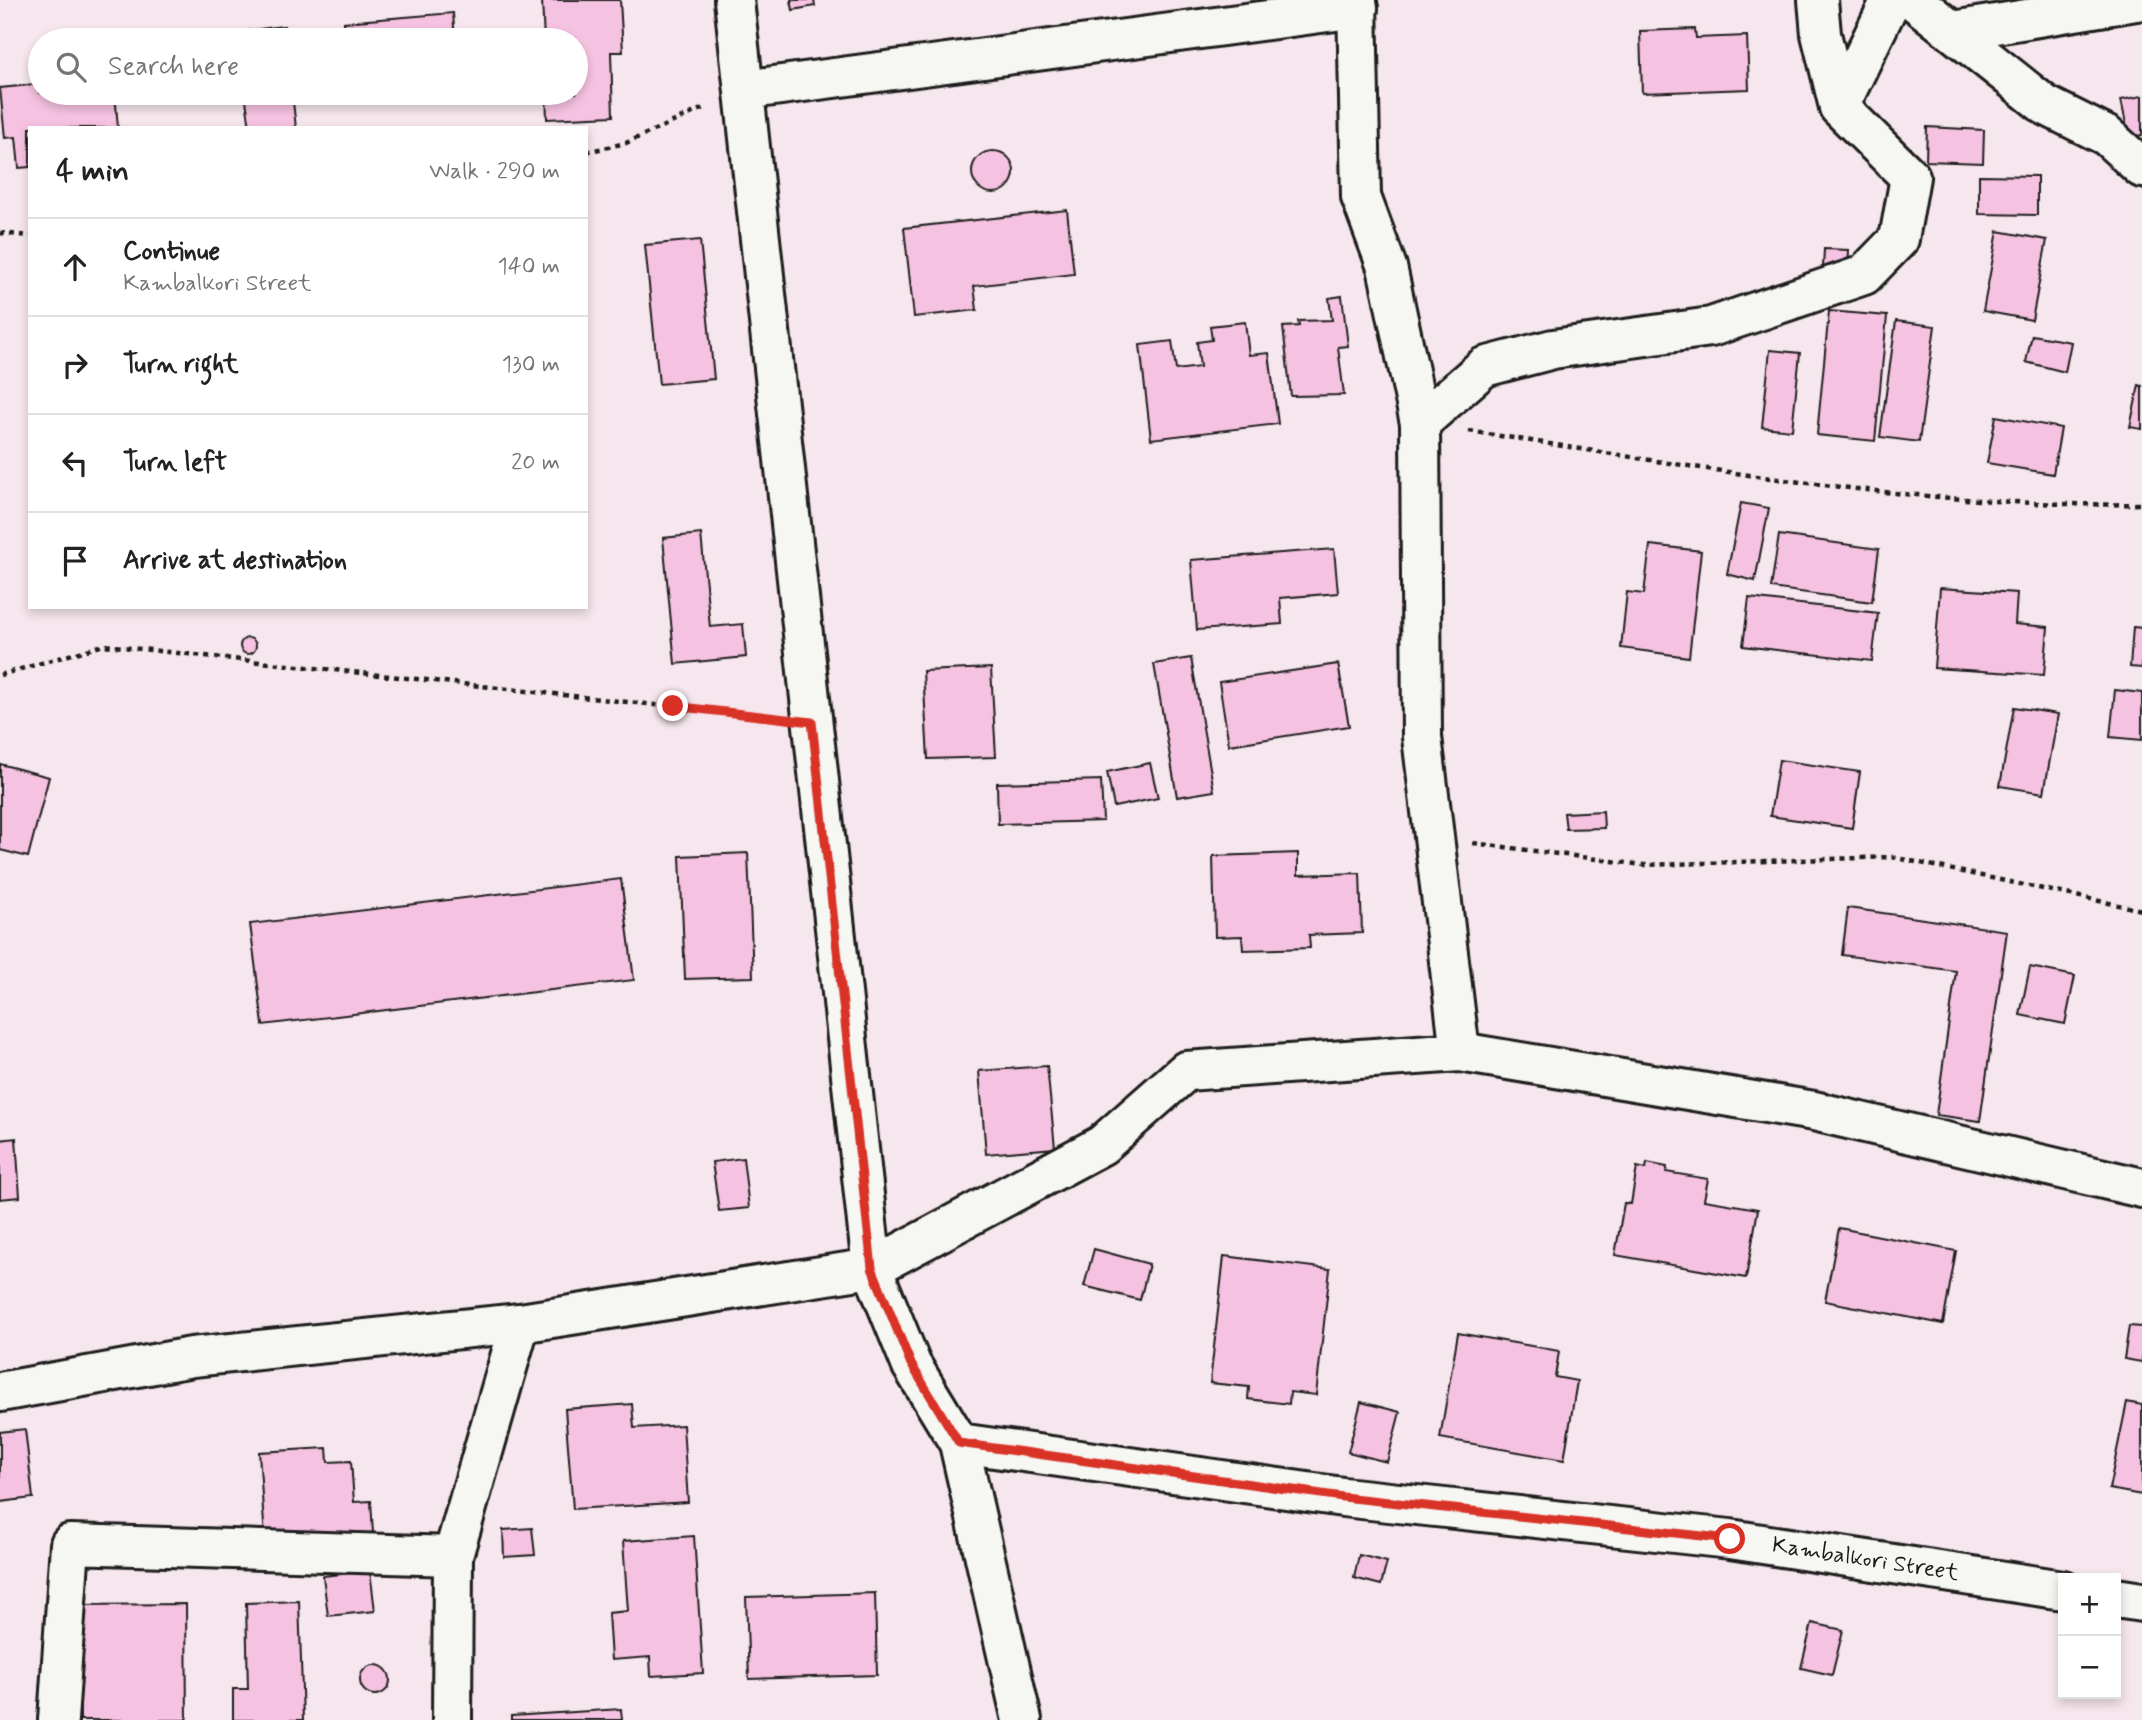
<!DOCTYPE html>
<html lang="en">
<head>
<meta charset="utf-8">
<style>
  body { margin:0; font-family:Mynerve,sans-serif; background:#f2f2f2; color:#222 }
  .controls { position:absolute; right:21px; bottom:21px; display:grid; overflow:hidden; border-radius:0px; box-shadow:0 4px 10px #0003 }
  .controls button { width:63px; height:63px; display:grid; place-items:center; padding:0; border:0; border-bottom:2px solid #e0e0e0; background:#fff; color:#222; font:35px sans-serif }
  .stop { position:absolute; width:21px; height:21px; margin:-16px; border:5px solid #d93025; border-radius:50%; background:#fff }
  .stop.end { background:#d93025; border-color:#fff; box-shadow:0 2px 7px #0008 }
  .list { margin:0; padding:0; list-style:none }
  h2 { display:flex; justify-content:space-between; align-items:center; height:91px; margin:0; padding:0 28px; font-size:30px }
  h2 small { font-size:23px; font-weight:400; color:#767676 }
  .list li { display:grid; grid-template-columns:46px 1fr auto; gap:21px; align-items:center; box-sizing:border-box; height:98px; padding:0 28px; border-top:2px solid #e0e0e0 }
  .list b { display:block; font-size:26px; white-space:nowrap }
  .list p { margin:0; font-size:23px; white-space:nowrap; color:#767676 }
  .list em { font-size:23px; font-style:normal; color:#767676 }
  .icon { flex:none; width:38px; height:38px; fill:none; stroke:currentColor; stroke-width:2; stroke-linecap:round; stroke-linejoin:round }
  .map { position:relative; flex:none; width:2142px; height:1720px; overflow:hidden }
  .search { position:absolute; background:#fff; box-shadow:0 4px 10px #0003; left:28px; top:28px; width:560px; height:77px; display:flex; align-items:center; gap:18px; box-sizing:border-box; padding:0 24px; border-radius:38px; color:#767676; font-size:26px }
  .panel { position:absolute; background:#fff; box-shadow:0 4px 10px #0003; left:28px; top:126px; width:560px; height:483px; border-radius:0px }
  .map>svg:first-child { display:block }
  .building { fill:#f6c2e1; stroke:#1c1c1c; stroke-width:2 }
  .lines { fill:none; stroke-linecap:round; stroke-linejoin:round }
  .minor-casing { stroke:#1c1c1c; stroke-width:44 }
  .path { stroke:#1c1c1c; stroke-width:4.5; stroke-dasharray:5 5; stroke-linecap:butt }
  .minor { stroke:#f6f6f2; stroke-width:38 }
  .route { stroke:#d93025; stroke-width:9 }
  .labels { text-anchor:middle; dominant-baseline:central; stroke-width:7; stroke-linejoin:round; paint-order:stroke }
  .street-label { font-size:23px; fill:#1c1c1c; stroke:#f6f6f2 }
</style>
</head>
<body>
<div class="map">
<svg width="2142" height="1720" viewBox="0 0 2142 1720">
  <rect width="100%" height="100%" fill="#f6e6ed"/>
  <filter id="ink" filterUnits="userSpaceOnUse"><feTurbulence type="fractalNoise" baseFrequency=".0143" numOctaves="2"/><feDisplacementMap in="SourceGraphic" scale="14" xChannelSelector="R" yChannelSelector="G"/><feConvolveMatrix kernelMatrix="1 2 1 2 8 2 1 2 1" color-interpolation-filters="sRGB"/></filter>
  <g filter="url(#ink)">
    <g class="building">
      <polygon points="542,0 620,0 623,52 611,52 613,116 547,119 546,93 576,93 576,40 544,40"/>
      <polygon points="791,0 814,0 815,6 793,10"/>
      <polygon points="453,13 455,40 345,40 344,22"/>
      <polygon points="284,26 285,40 238,40 237,32"/>
      <polygon points="1695,29 1696,38 1747,36 1749,89 1642,93 1640,31"/>
      <polygon points="40,84 40,93 115,93 118,128 30,128 30,167 19,168 16,137 5,138 0,88"/>
      <polygon points="245,93 292,93 296,128 250,128"/>
      <polygon points="2142,96 2142,135 2129,138 2121,100"/>
      <polygon points="1927,127 1984,130 1983,163 1926,161"/>
      <circle cx="993" cy="172" r="21"/>
      <polygon points="1979,175 2037,176 2037,215 1979,214"/>
      <polygon points="1067,210 1074,274 974,286 977,310 914,317 904,228"/>
      <polygon points="1998,231 2047,240 2032,320 1983,311"/>
      <polygon points="700,240 714,379 659,384 645,245"/>
      <polygon points="1824,249 1849,250 1848,270 1823,268"/>
      <polygon points="1342,296 1348,346 1338,347 1344,395 1291,396 1283,327 1299,326 1298,321 1332,320 1329,298"/>
      <polygon points="1829,311 1887,316 1875,441 1817,435"/>
      <polygon points="1896,321 1935,326 1919,442 1880,437"/>
      <polygon points="1245,322 1249,355 1269,353 1278,424 1151,439 1140,345 1172,341 1176,370 1200,367 1197,342 1212,340 1210,326"/>
      <polygon points="2032,335 2071,342 2065,372 2026,362"/>
      <polygon points="1770,350 1800,353 1792,430 1762,427"/>
      <polygon points="2139,385 2142,386 2142,429 2130,427"/>
      <polygon points="1996,416 2061,428 2053,474 1987,463"/>
      <polygon points="1741,503 1769,508 1755,581 1727,574"/>
      <polygon points="701,534 710,627 743,624 746,657 675,664 663,538"/>
      <polygon points="1779,535 1879,549 1872,602 1771,588"/>
      <polygon points="1650,545 1701,551 1689,657 1621,648 1627,592 1644,594"/>
      <polygon points="1334,549 1338,593 1280,598 1282,624 1197,630 1191,560"/>
      <polygon points="1940,588 2017,593 2015,624 2048,627 2044,675 1934,668"/>
      <polygon points="1749,598 1878,613 1872,661 1743,646"/>
      <polygon points="2133,627 2142,628 2142,668 2130,667"/>
      <circle cx="248" cy="646" r="8"/>
      <polygon points="1191,658 1214,791 1177,797 1154,664"/>
      <polygon points="1338,664 1349,726 1229,745 1219,682"/>
      <polygon points="991,668 996,757 928,759 923,671"/>
      <polygon points="2115,690 2142,693 2142,740 2110,737"/>
      <polygon points="2014,707 2058,714 2044,793 2000,786"/>
      <polygon points="1779,760 1860,772 1852,828 1770,816"/>
      <polygon points="1150,763 1158,798 1114,807 1107,772"/>
      <polygon points="0,764 49,777 28,857 0,850"/>
      <polygon points="1101,780 1103,821 998,824 997,783"/>
      <polygon points="1603,811 1604,828 1566,829 1564,813"/>
      <polygon points="748,853 753,977 685,979 680,856"/>
      <polygon points="1298,853 1298,875 1360,873 1362,933 1309,935 1310,948 1243,950 1242,936 1215,937 1213,856"/>
      <polygon points="621,879 634,980 263,1025 250,924"/>
      <polygon points="1848,908 2007,931 1980,1121 1936,1115 1956,971 1842,955"/>
      <polygon points="2030,967 2075,976 2065,1024 2020,1015"/>
      <polygon points="1047,1066 1055,1148 986,1154 979,1071"/>
      <polygon points="16,1138 20,1197 0,1199 0,1140"/>
      <polygon points="743,1158 749,1208 719,1211 712,1162"/>
      <polygon points="1647,1163 1667,1167 1666,1172 1708,1179 1704,1200 1758,1209 1746,1278 1615,1255 1624,1203 1631,1204 1637,1167 1646,1169"/>
      <polygon points="1839,1228 1956,1251 1943,1324 1825,1301"/>
      <polygon points="1094,1249 1149,1264 1140,1300 1084,1286"/>
      <polygon points="1224,1256 1330,1269 1316,1395 1290,1392 1289,1404 1248,1399 1249,1387 1210,1383"/>
      <polygon points="2129,1326 2142,1327 2142,1362 2124,1359"/>
      <polygon points="1458,1333 1559,1351 1555,1377 1577,1381 1564,1460 1440,1438"/>
      <polygon points="1361,1402 1400,1412 1387,1462 1348,1452"/>
      <polygon points="2127,1402 2142,1405 2142,1495 2109,1489"/>
      <polygon points="632,1404 634,1428 683,1425 688,1502 573,1509 565,1409"/>
      <polygon points="25,1429 33,1498 0,1502 0,1432"/>
      <polygon points="327,1448 328,1462 351,1461 354,1502 371,1501 373,1533 265,1539 259,1452"/>
      <polygon points="532,1528 535,1555 504,1557 503,1530"/>
      <polygon points="694,1536 703,1673 651,1676 650,1657 611,1660 608,1613 628,1611 623,1541"/>
      <polygon points="1359,1555 1387,1562 1381,1585 1354,1578"/>
      <polygon points="370,1571 375,1611 328,1616 323,1576"/>
      <polygon points="875,1593 877,1675 749,1679 746,1597"/>
      <polygon points="299,1601 303,1720 233,1720 233,1689 248,1689 246,1603"/>
      <polygon points="186,1604 187,1720 80,1720 78,1605"/>
      <polygon points="1812,1623 1843,1630 1832,1675 1801,1668"/>
      <circle cx="375" cy="1680" r="15"/>
      <polygon points="621,1709 622,1720 511,1720 511,1716"/>
    </g>
    <g class="lines">
      <g class="minor-casing">
        <g id="minor">
          <polyline points="734,0 872,1268 911,1364 959,1443 1022,1720"/>
          <polyline points="1357,0 1361,197 1387,267 1420,423 1422,737 1460,1052"/>
          <polyline points="1913,0 2045,105 2107,136 2142,168"/>
          <polyline points="1953,31 2142,0"/>
          <polyline points="744,90 1358,8"/>
          <polyline points="1839,107 1891,0"/>
          <polyline points="1420,423 1484,367 1553,349 1711,327 1864,275 1899,239 1910,177 1839,107 1821,34 1818,0"/>
          <polyline points="0,1392 192,1357 520,1323 872,1268 1102,1145 1186,1071 1460,1052 1814,1111 2142,1188"/>
          <path id="s1" d="M959,1443L1343,1497L1730,1539L2063,1590"/>
          <polyline points="2116,1598 2142,1602"/>
          <polyline points="58,1720 70,1544 453,1556"/>
          <polyline points="452,1720 453,1556 520,1323"/>
        </g>
      </g>
      <g class="path">
        <polyline points="586,152 626,143 706,107"/>
        <polyline points="0,233 30,236"/>
        <path d="M1469,431C1692,466 1916,509 2142,504"/>
        <polyline points="0,675 104,645 775,718"/>
        <polyline points="1473,843 1643,865 1892,857 2142,910"/>
      </g>
      <use href="#minor" class="minor"/>
    </g>
  </g>
  <g class="lines" filter="url(#ink)">
    <polyline class="route" points="673,706 812,722 872,1268 911,1364 959,1443 1343,1497 1730,1539"/>
  </g>
  <g class="labels">
    <g class="street-label">
      <text stroke="none"><textPath href="#s1" startOffset="914">Kambalkori Street</textPath></text>
    </g>
  </g>
</svg>
<div class="controls">
<button>+</button>
<button>−</button>
</div>
<div class="stop" style="left:1730px;top:1539px"></div>
<div class="stop end" style="left:673px;top:706px"></div>
<div class="search"><svg class="icon" aria-label="search" viewBox="0 0 24 24"><circle cx="10" cy="10" r="6"/><path d="M15 15l6 6"/></svg>Search here</div>
<section class="panel">
<h2>4 min<small>Walk · 290 m</small></h2>
<ul class="list">
<li><svg class="icon" aria-label="ahead" viewBox="0 0 24 24"><path d="M12 20V5M6 11l6-6 6 6"/></svg><div><b>Continue</b><p>Kambalkori Street</p></div><em>140 m</em></li>
<li><svg class="icon" aria-label="right" viewBox="0 0 24 24"><path d="M7 20v-9h11M14 6l5 5-5 5"/></svg><div><b>Turn right</b></div><em>130 m</em></li>
<li><svg class="icon" aria-label="left" viewBox="0 0 24 24"><path d="M17 20v-9H6M10 6l-5 5 5 5"/></svg><div><b>Turn left</b></div><em>20 m</em></li>
<li><svg class="icon" aria-label="arrive" viewBox="0 0 24 24"><path d="M6 21V4h12l-3 4 3 4H6"/></svg><div><b>Arrive at destination</b></div></li>
</ul>
</section>
</div>
</body>
</html>
